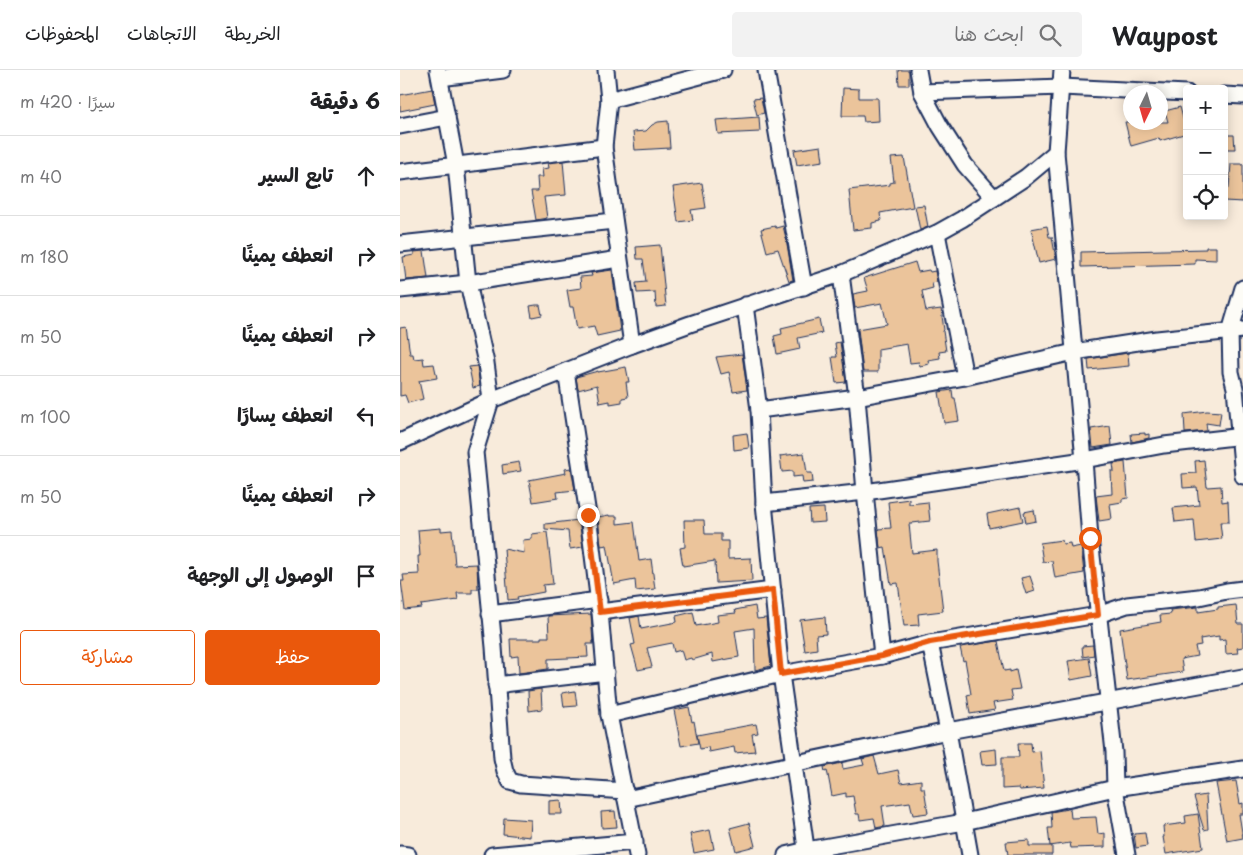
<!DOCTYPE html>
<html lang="ar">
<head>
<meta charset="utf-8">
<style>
  body { margin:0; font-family:"Playpen Sans","Playpen Sans Arabic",sans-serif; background:#f2f2f2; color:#202124; direction:rtl }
  .controls { position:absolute; right:15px; top:15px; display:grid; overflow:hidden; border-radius:5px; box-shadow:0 2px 12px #0003 }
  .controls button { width:45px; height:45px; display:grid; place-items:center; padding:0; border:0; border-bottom:1px solid #e0e0e0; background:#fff; color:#202124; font:25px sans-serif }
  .compass { position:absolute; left:723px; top:15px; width:45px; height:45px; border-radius:50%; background:#fff; box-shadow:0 2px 12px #0003; rotate:185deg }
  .stop { position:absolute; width:15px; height:15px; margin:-11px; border:4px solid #ea580c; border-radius:50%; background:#fff }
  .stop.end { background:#ea580c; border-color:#fff; box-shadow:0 1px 5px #0008 }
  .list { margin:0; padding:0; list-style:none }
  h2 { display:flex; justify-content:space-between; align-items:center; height:65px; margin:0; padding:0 20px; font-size:21px }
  h2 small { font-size:16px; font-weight:400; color:#757577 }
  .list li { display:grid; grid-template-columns:32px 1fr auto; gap:15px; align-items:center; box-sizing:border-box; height:80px; padding:0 20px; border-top:1px solid #e0e0e0 }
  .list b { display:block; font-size:19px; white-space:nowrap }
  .list em { font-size:16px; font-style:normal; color:#757577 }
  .actions { display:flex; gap:10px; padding:15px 20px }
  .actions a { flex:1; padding:11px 0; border:1px solid #ea580c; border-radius:5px; text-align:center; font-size:18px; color:#ea580c }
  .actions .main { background:#ea580c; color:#fff }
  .icon { flex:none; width:28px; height:28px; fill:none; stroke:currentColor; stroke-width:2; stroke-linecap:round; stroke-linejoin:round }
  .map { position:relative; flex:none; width:843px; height:785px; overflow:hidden; direction:ltr }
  header { display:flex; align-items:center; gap:30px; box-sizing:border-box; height:70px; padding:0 25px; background:#fff; border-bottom:1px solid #e0e0e0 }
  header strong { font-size:24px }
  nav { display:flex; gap:28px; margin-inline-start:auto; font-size:18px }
  .search { width:350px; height:45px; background:#f2f2f2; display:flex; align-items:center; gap:12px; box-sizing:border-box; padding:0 18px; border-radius:5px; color:#757577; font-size:19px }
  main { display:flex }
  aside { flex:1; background:#fff }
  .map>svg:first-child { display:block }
  .building { fill:#ebc49b; stroke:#1b2f5e }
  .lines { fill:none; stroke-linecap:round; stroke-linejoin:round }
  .minor-casing { stroke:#1b2f5e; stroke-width:19 }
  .minor { stroke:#fdfcf7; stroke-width:15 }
  .route { stroke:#ea580c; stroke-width:6 }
</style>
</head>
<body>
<header>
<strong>Waypost</strong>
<div class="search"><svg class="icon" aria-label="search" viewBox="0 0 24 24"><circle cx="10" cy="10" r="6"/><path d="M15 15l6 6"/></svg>ابحث هنا</div>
<nav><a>الخريطة</a><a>الاتجاهات</a><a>المحفوظات</a></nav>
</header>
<main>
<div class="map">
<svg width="843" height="785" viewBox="0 0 843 785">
  <rect width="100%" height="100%" fill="#f8ebdb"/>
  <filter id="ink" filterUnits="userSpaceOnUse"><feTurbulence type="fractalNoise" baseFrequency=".02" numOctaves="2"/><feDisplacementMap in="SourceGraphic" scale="10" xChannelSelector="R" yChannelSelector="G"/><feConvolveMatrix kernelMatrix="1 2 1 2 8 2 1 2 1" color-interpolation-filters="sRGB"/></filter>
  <g filter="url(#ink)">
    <g class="building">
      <polygon points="498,0 509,0 509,15 499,15"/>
      <polygon points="443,18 459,19 459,28 478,28 479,51 464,52 463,46 442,46"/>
      <polygon points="32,19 35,34 0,41 0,25"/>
      <polygon points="361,28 364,43 357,45 353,29"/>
      <polygon points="780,37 787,63 760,71 759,68 731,76 725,52 768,52 765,41"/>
      <polygon points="359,47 360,62 318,64 316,50"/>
      <polygon points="268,51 270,78 235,80 233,62 246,61 252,55 258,52"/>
      <polygon points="824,65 834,65 835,79 824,79"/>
      <polygon points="421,76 423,91 397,95 394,80"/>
      <polygon points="504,87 513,137 480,143 481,151 472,153 472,158 453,160 449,120 490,115 490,113 494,112 491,88"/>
      <polygon points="163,91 166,125 144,127 147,148 136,150 131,121 138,121 137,107 143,107 142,99 149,98 148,93"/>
      <polygon points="831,94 843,94 843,132 824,131 824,117 829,118"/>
      <polygon points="302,113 306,138 291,140 293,150 278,152 273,117"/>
      <polygon points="524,135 528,157 520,160 515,136"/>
      <polygon points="375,156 376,158 383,156 386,168 393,210 389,211 378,179 367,182 361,159"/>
      <polygon points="647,156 649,167 652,167 656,189 639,193 631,159"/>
      <polygon points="260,175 266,236 256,237 255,222 237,223 236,213 246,212 243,189 237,189 236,177"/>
      <polygon points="806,177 816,177 816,190 795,189 795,194 681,197 681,182 806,179"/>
      <polygon points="24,181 28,208 6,210 3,187 14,185 14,182"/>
      <polygon points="515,192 518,202 529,200 530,202 535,201 537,212 532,213 533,218 522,221 526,241 541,239 544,260 543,261 546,281 539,282 540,288 528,290 529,294 520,296 519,292 510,293 507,274 478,279 478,302 463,302 458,259 487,254 482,233 455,238 453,224 468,221 464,208"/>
      <polygon points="212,200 220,261 197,266 194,256 177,259 173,237 170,237 167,220 181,218 180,207 192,206 191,203"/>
      <polygon points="136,235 140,235 142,245 132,247 130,236"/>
      <polygon points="419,249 422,263 398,268 400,279 377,284 374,266 382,264 381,258"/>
      <polygon points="6,257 10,284 13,284 14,289 23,288 24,295 34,294 37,308 19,311 23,329 8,333 5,325 0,326 0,258"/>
      <polygon points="440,272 446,312 436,313 432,287 437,287 435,273"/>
      <polygon points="728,283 729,296 689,300 688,289"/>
      <polygon points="342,284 347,320 333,322 329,302 321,304 316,287"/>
      <polygon points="77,296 80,316 73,318 69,297"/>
      <polygon points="226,297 229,312 226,312 228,327 222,328 222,332 210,334 210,331 200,333 197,315 178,320 176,307 198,301 198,302"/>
      <polygon points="552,320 553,328 555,328 559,351 544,353 539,322"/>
      <polygon points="807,341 821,342 819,355 806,353 807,361 785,363 784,344"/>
      <polygon points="710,356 712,375 693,378 691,359"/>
      <polygon points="347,363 349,378 334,380 333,365"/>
      <polygon points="745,363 745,365 749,364 749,368 732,372 731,364"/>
      <polygon points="404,383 407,403 412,403 413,412 403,413 402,406 393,407 393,401 382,402 380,386"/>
      <polygon points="804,390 807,417 821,416 822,432 828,431 829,452 820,452 822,469 796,472 794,450 775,452 773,438 799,435 797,417 783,418 782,404 796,403 795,391"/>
      <polygon points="119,392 121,401 103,404 102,395"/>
      <polygon points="725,392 728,428 722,429 722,432 710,434 712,449 699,451 696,426 712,424 711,401 714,401 713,394"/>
      <polygon points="171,398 175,420 157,422 158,428 133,432 129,410 166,403 165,399"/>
      <polygon points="509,429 509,434 528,432 530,451 512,453 512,454 509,454 512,483 537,480 537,491 543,541 518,544 519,555 504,556 498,513 491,514 485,477 480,478 478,459 491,458 488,432"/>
      <polygon points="620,437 623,451 589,458 587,444"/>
      <polygon points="424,438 425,452 410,453 409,439"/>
      <polygon points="634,440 636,451 626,453 624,442"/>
      <polygon points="209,445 209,446 217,446 217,454 234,452 239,491 251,489 255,519 236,521 235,510 214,514 207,475 201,476 198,447"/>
      <polygon points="179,450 183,477 170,479 168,461 145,459 145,454"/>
      <polygon points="284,450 304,450 305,464 321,464 321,471 328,471 328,489 351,488 352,511 316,513 315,491 283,496 280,478 285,477"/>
      <polygon points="41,458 41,461 52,460 55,495 77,494 78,519 72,519 72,523 57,523 58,530 21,535 22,538 5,540 1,511 4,511 3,505 19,504 18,486 20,486 18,460"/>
      <polygon points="147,462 153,514 143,515 144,522 117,527 118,529 108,530 104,479 124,483 123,470 132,469 132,464"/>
      <polygon points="662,470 663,474 670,473 671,478 681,476 684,503 655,508 652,491 643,492 640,473"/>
      <polygon points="630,506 635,521 626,524 621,508"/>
      <polygon points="836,535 838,554 843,554 843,577 837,578 838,583 826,584 825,569 819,570 819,566 800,569 801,575 795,576 797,586 781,589 783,602 727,610 720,559 761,552 760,545 771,544 770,540 798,537 798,542 818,539 818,537"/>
      <polygon points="355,536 357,549 366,548 371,596 355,600 354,558 335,561 339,587 313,592 312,584 292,590 291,588 284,590 281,580 274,582 272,573 247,578 252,597 238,600 231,575 235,574 230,548 239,546 241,559 277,552 276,546 293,542 296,556 318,552 317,545 336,543 335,540"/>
      <polygon points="191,544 193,574 187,574 188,587 148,589 148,599 119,603 118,586 111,587 110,569 141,569 141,567 149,567 148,546"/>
      <polygon points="425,547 426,564 416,565 417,579 405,581 400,550"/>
      <polygon points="598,571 604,601 610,600 610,602 616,600 620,619 611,620 613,630 593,633 595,640 570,644 567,625 571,624 565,590 563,591 560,577"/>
      <polygon points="693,575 694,585 683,587 682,576"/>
      <polygon points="689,588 692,606 671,610 668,591"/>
      <polygon points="141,619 142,639 129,641 128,621"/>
      <polygon points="175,621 177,636 164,637 162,623"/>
      <polygon points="289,637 292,652 294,651 298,673 281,676 274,640"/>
      <polygon points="356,654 358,663 352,664 355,681 335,683 334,677 309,682 308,677 300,679 297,665"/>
      <polygon points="618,673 631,673 632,682 640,681 644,718 620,720 619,718 602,719 602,687 619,687"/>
      <polygon points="596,679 597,694 582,695 580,681"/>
      <polygon points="474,686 479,704 498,700 501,713 521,710 521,718 524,718 528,743 513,745 510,732 482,736 485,756 476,758 474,748 460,750 459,744 456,744 453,726 446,727 446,723 432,726 428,705 427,701 425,702 424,697 442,693 443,699 464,695 462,689"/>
      <polygon points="836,711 840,734 843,733 843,744 839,744 843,768 827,771 816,713"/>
      <polygon points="806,725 808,759 804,760 794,727"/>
      <polygon points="161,730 162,744 149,744 149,731"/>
      <polygon points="670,739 671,748 696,747 698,764 705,763 705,777 671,778 670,773 650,776 648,758 652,758 651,742 662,740"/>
      <polygon points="215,741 217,757 202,758 201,742"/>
      <polygon points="798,744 803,778 766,784 763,767 764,767 763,756 786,753 785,746"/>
      <polygon points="104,748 131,750 130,767 103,764"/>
      <polygon points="349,753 355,776 336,781 330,758"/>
      <polygon points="310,760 314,779 294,783 290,764"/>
      <polygon points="745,763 747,776 736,778 734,764"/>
      <polygon points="629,770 629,776 652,776 652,785 608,785 606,772"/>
    </g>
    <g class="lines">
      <g class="minor-casing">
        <g id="minor">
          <polyline points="38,0 56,95 68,213 86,293 91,330 75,382 94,577 102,688 105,701 110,711 121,714 225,721"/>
          <polyline points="206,0 209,30 204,77 232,275"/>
          <polyline points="366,0 404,217"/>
          <polyline points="518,0 522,22 540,56 565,95 594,128"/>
          <polyline points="662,0 656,82 684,390 690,468 714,682 715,718 727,785"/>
          <polyline points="40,8 103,0"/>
          <polyline points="522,22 662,17 787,23"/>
          <polyline points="824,25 843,26"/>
          <polyline points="209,30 323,0"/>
          <polyline points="0,56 47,47"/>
          <polyline points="0,102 204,77"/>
          <polyline points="537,163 565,307"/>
          <polyline points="0,174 214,151"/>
          <polyline points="441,204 457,327 465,422 482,586"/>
          <polyline points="843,218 830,262 831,302 835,318 843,406"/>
          <polyline points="0,220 68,213 219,189"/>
          <polyline points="345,235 359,340 364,433 381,604 407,785"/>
          <polyline points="166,301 188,445 200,542 209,645 237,785"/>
          <polyline points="359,340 457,327 565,307 674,282 757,269 843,260"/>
          <polyline points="0,372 91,330 166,301 232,275 290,254 441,204 537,163 562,149 626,107 656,82"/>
          <polyline points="364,433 465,422 684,390 764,375 843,366"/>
          <polyline points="200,542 373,520"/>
          <polyline points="90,544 199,530"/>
          <polyline points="530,573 548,661 570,785"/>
          <polyline points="96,615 206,602"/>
          <polyline points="209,645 381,604 482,586 530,573 698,545 727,535 799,527 827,521 843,519"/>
          <polyline points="226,729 548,661 843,607"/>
          <polyline points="0,784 8,785"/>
          <polyline points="92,785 235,772"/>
          <polyline points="386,785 407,780 564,752 715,718 843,699"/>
        </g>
      </g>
      <use href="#minor" class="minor"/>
    </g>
  </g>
  <g class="lines" filter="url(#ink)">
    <polyline class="route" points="188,445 200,542 373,520 381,604 482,586 530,572 698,545 690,468"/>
  </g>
</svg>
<div class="controls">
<button>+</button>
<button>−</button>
<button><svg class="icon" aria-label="locate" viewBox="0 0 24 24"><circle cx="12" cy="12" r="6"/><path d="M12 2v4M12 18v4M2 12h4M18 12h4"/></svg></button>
</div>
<svg class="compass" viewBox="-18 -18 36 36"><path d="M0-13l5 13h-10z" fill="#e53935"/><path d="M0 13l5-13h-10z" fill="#757577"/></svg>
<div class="stop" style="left:690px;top:468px"></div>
<div class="stop end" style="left:188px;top:445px"></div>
</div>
<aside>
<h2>6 دقيقة<small>سيرًا · 420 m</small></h2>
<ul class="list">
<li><svg class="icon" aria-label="ahead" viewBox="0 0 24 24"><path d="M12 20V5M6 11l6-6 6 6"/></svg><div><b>تابع السير</b></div><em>40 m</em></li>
<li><svg class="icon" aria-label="right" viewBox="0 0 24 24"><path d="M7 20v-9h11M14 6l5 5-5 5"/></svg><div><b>انعطف يمينًا</b></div><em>180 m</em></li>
<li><svg class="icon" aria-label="right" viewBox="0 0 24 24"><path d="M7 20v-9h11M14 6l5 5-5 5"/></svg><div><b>انعطف يمينًا</b></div><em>50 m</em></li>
<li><svg class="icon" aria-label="left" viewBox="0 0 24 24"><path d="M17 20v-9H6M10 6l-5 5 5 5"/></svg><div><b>انعطف يسارًا</b></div><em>100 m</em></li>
<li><svg class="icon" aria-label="right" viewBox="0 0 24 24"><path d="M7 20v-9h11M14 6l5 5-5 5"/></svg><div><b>انعطف يمينًا</b></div><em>50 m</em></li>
<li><svg class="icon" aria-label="arrive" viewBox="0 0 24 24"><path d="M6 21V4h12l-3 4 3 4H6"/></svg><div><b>الوصول إلى الوجهة</b></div></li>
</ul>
<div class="actions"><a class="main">حفظ</a><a>مشاركة</a></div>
</aside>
</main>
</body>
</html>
